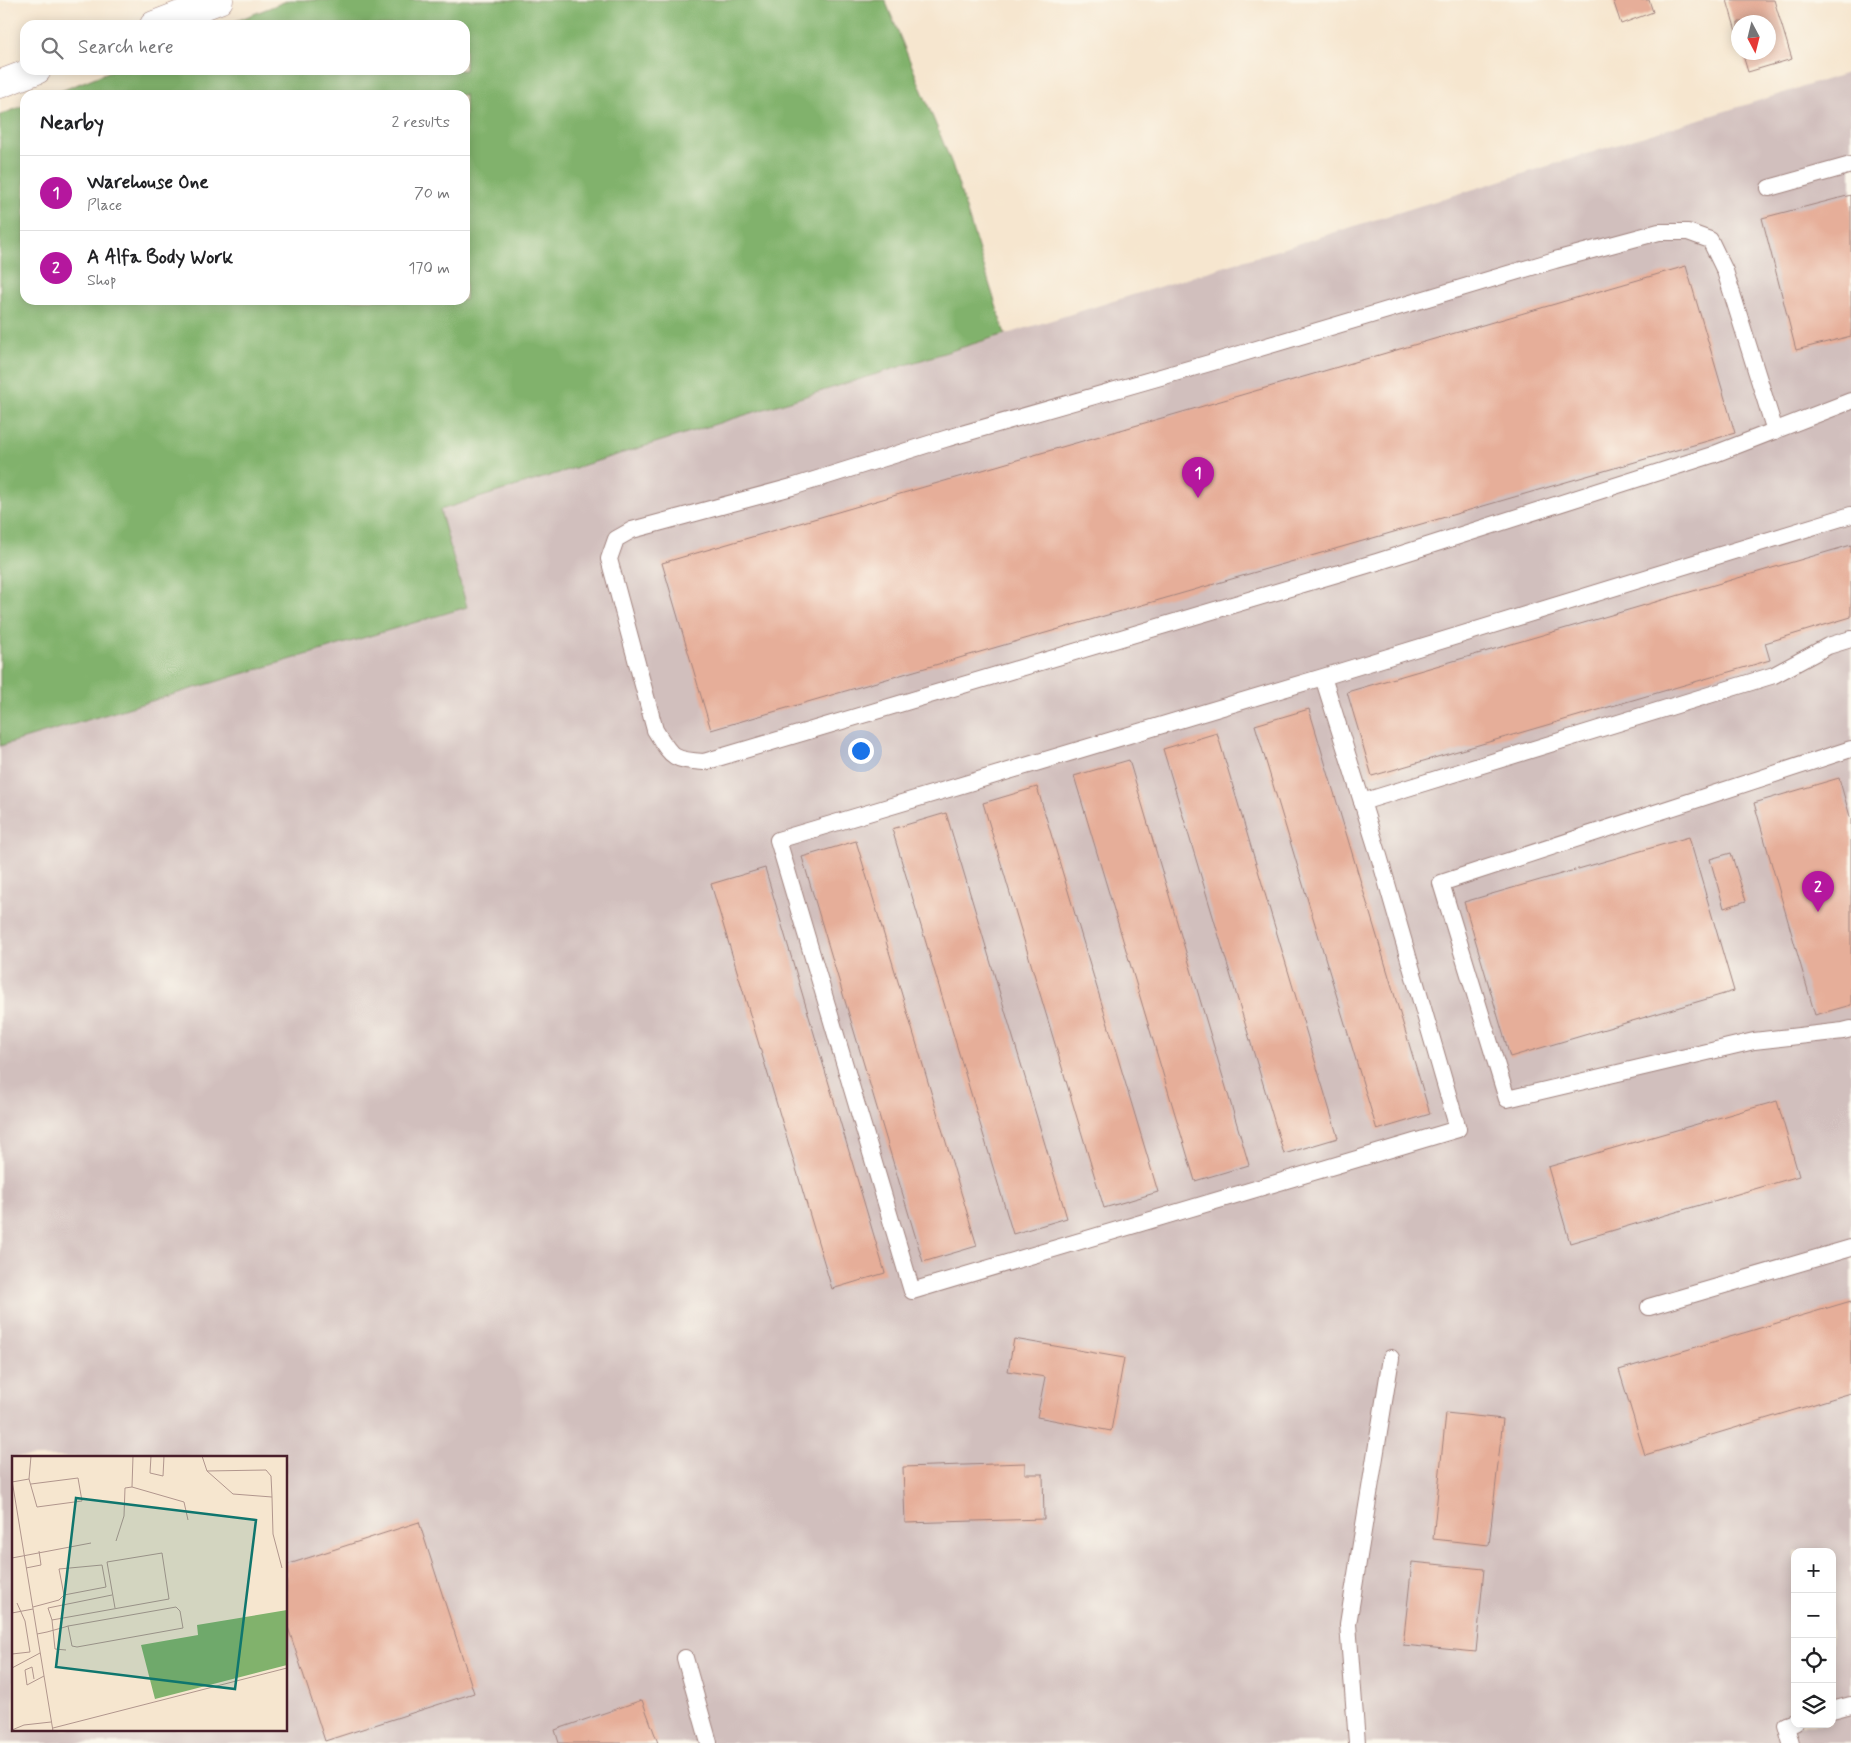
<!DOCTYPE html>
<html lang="en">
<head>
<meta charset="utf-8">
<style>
  body { margin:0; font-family:Mynerve,sans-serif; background:#f2f2f2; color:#202124 }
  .controls { position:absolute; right:15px; bottom:15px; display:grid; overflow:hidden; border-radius:10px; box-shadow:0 2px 12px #0003 }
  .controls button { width:45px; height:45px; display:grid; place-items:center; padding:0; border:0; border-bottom:1px solid #e0e0e0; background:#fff; color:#202124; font:25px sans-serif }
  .compass { position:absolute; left:1731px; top:15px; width:45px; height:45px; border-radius:50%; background:#fff; box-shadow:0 2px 12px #0003; rotate:173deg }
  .you { position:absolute; left:860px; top:750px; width:18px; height:18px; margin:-12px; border:4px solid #fff; border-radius:50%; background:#1a73e8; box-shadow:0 0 0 8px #1a73e833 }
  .badge { display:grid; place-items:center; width:32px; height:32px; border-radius:50%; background:#b5179e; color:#fff; font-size:16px; font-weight:700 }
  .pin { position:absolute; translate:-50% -41px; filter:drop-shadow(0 1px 2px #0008) }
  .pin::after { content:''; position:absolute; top:26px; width:18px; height:15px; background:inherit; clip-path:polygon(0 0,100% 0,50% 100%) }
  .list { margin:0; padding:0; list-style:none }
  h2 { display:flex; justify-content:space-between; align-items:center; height:65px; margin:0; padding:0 20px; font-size:21px }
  h2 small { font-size:16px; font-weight:400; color:#757577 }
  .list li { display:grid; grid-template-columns:32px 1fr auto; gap:15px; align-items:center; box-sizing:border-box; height:75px; padding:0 20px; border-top:1px solid #e0e0e0 }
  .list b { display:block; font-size:19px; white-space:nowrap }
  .list p { margin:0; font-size:16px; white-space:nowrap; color:#757577 }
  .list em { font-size:16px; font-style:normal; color:#757577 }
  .icon { flex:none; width:28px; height:28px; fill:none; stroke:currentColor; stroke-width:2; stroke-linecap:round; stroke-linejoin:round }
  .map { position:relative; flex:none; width:1851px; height:1743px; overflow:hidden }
  .search { position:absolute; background:#fff; box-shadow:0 2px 12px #0003; left:20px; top:20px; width:450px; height:55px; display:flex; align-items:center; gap:12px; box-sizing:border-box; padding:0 18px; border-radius:15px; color:#757577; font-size:19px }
  .panel { position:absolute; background:#fff; box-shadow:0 2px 12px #0003; left:20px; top:90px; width:450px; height:215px; border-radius:15px }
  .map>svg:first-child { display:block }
  .industrial { fill:#d1bfbd; fill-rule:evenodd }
  .forest { fill:#81b26c; stroke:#66684c }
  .building { fill:#e6ae99 }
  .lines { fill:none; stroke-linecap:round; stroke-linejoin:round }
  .service-casing { stroke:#a0827d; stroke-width:18 }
  .minor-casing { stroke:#a0827d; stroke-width:29 }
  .service { stroke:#fff; stroke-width:16 }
  .minor { stroke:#fff; stroke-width:28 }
  .inset-road { fill:none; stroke:#b1968d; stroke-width:1 }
  .view { fill:#0f766e; fill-opacity:0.15; stroke:#0f766e; stroke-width:2.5 }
  .inset-edge { fill:none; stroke:#4a1f2b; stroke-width:2.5 }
</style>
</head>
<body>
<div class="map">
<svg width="1851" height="1743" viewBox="0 0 1851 1743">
  <rect width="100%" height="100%" fill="#fbf7ec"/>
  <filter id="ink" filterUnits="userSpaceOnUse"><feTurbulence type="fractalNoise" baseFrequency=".02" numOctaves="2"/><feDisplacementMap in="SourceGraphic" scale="10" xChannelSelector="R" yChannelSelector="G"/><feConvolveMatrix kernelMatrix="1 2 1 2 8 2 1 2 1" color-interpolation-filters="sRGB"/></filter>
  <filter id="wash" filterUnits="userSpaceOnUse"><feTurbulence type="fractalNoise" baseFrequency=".0096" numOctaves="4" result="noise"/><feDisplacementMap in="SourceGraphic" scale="20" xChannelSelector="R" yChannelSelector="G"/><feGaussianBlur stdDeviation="1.12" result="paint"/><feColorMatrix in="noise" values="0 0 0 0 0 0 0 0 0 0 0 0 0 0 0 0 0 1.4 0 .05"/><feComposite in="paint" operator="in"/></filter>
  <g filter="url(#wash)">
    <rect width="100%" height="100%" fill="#f6e6cf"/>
    <path class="industrial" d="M1851,72V1743H0V746L466,607L440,510ZM14,1457H286V1729H14ZM1795,1552H1832V1724H1795Z"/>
    <polygon class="forest" points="289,0 885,0 952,164 1005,334 440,510 467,607 0,746 0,115 25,105 25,300 465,300 465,95 51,95 113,70 465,70 465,25 226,25"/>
    <g id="blocks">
      <g class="building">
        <polygon points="1613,0 1649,0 1653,12 1621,24"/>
        <polygon points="1727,0 1774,0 1792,59 1748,72 1742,52 1768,52 1768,22 1738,22 1738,38"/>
        <polygon points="1851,195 1851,336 1796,350 1762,218"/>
        <polygon points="1686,266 1735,433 711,730 662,563"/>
        <polygon points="1851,545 1851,617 1765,643 1770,660 1372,776 1347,692"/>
        <polygon points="1309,709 1430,1114 1377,1130 1255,725"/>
        <polygon points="1217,733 1338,1138 1284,1154 1163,749"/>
        <polygon points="1129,760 1249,1165 1195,1181 1074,776"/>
        <polygon points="1839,778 1851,820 1851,1005 1815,1015 1754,803"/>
        <polygon points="1037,787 1158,1192 1104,1208 983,803"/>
        <polygon points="946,813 1067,1218 1013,1234 892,829"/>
        <polygon points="1689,837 1734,991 1510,1057 1464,902"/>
        <polygon points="856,841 977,1246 923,1262 802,857"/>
        <polygon points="1731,853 1746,901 1724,908 1710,859"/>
        <polygon points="765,868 885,1273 832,1289 711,884"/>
        <polygon points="1777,1101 1799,1176 1570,1243 1548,1167"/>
        <polygon points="1851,1301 1851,1393 1645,1455 1619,1370"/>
        <polygon points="1014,1339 1124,1358 1111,1431 1037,1417 1045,1377 1008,1371"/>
        <polygon points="1446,1413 1503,1419 1489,1545 1433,1539"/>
        <polygon points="1025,1463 1025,1474 1043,1474 1044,1519 905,1523 903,1467"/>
        <polygon points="419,1522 474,1693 325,1741 286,1621 286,1565"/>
        <polygon points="1412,1562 1484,1569 1476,1652 1403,1645"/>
        <polygon points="642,1700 658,1743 559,1743 555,1730"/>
      </g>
    </g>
  </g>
  <g filter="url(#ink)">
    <use href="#blocks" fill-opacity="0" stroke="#a0827d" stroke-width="1"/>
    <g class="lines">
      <g class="service-casing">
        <g id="service">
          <polyline points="1769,188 1851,165"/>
          <path d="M1775,431L1725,271L1710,240L1688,232H1659L1555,260L1220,360L948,438L792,487L632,530L616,539L609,559L655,730C672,757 671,760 704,762L1377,562L1712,455L1851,401"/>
          <polyline points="1323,677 1379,856 1458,1129 912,1291 778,840 1323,677 1851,515"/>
          <polyline points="1851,749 1441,883 1507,1099 1754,1041 1843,1031 1851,1029"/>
          <polyline points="1362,802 1774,675 1828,646 1851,639"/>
          <polyline points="1649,1307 1851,1248"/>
          <polyline points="685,1658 709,1743"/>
          <polyline points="1832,1710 1851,1705"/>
          <polyline points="1357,1743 1348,1624 1391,1358"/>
          <polyline points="1791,1743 1786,1725 1795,1722"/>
        </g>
      </g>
      <g class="minor-casing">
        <g id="minor">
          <polyline points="154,25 219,0"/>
          <polyline points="0,84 37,70"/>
        </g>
      </g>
      <use href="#service" class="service"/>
      <use href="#minor" class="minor"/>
    </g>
  </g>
  <g transform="translate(12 1456)">
    <rect width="275" height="275" fill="#f6e6cf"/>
    <path d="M275,154V209L143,243L129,189L186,179L185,169Z" fill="#81b26c"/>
    <path class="inset-road" d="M19,0L17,23L25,51L70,45L66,22L19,28M121,0L120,31L172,46L176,64M139,0L138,17L151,20L152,0M190,0L195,15L221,38L260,41L261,78L270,112M195,15L254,14L259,20L260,41M0,24L41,275M0,26L17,23M104,85L112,60L113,32L120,31M0,102L79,87M14,112L29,109L27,95M21,151L47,144L52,139L94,131L90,109L47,113L52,139M0,157L21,153M40,164L157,143L150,97L95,106L103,152M25,178L35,176L53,171L56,170L62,169L164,151L168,155L171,172L65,191L60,190L56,170M54,194L43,193L40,164L36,152L100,139M0,198L18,196L13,165L5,147M0,212L28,197M22,223L20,211L13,214L15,229L32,220M41,272L275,212M0,274L12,269L39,266"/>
    <path class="view" d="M64,42L244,64L223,233L44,211Z"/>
    <rect width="275" height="275" class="inset-edge"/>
  </g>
</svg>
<div class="controls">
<button>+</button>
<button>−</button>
<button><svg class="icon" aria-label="locate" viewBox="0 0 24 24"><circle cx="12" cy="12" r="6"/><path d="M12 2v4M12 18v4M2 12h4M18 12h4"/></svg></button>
<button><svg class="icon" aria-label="layers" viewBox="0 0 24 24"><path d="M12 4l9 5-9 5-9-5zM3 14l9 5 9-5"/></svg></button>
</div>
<svg class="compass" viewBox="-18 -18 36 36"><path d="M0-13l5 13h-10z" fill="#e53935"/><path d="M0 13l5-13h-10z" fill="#757577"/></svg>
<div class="you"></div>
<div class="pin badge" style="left:1198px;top:498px">1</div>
<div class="pin badge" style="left:1818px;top:912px">2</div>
<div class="search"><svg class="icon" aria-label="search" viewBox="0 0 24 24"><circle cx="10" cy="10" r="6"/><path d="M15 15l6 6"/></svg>Search here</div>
<section class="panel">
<h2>Nearby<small>2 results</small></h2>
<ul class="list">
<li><span class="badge">1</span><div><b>Warehouse One</b><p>Place</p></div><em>70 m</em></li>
<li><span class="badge">2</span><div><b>A Alfa Body Work</b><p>Shop</p></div><em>170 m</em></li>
</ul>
</section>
</div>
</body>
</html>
